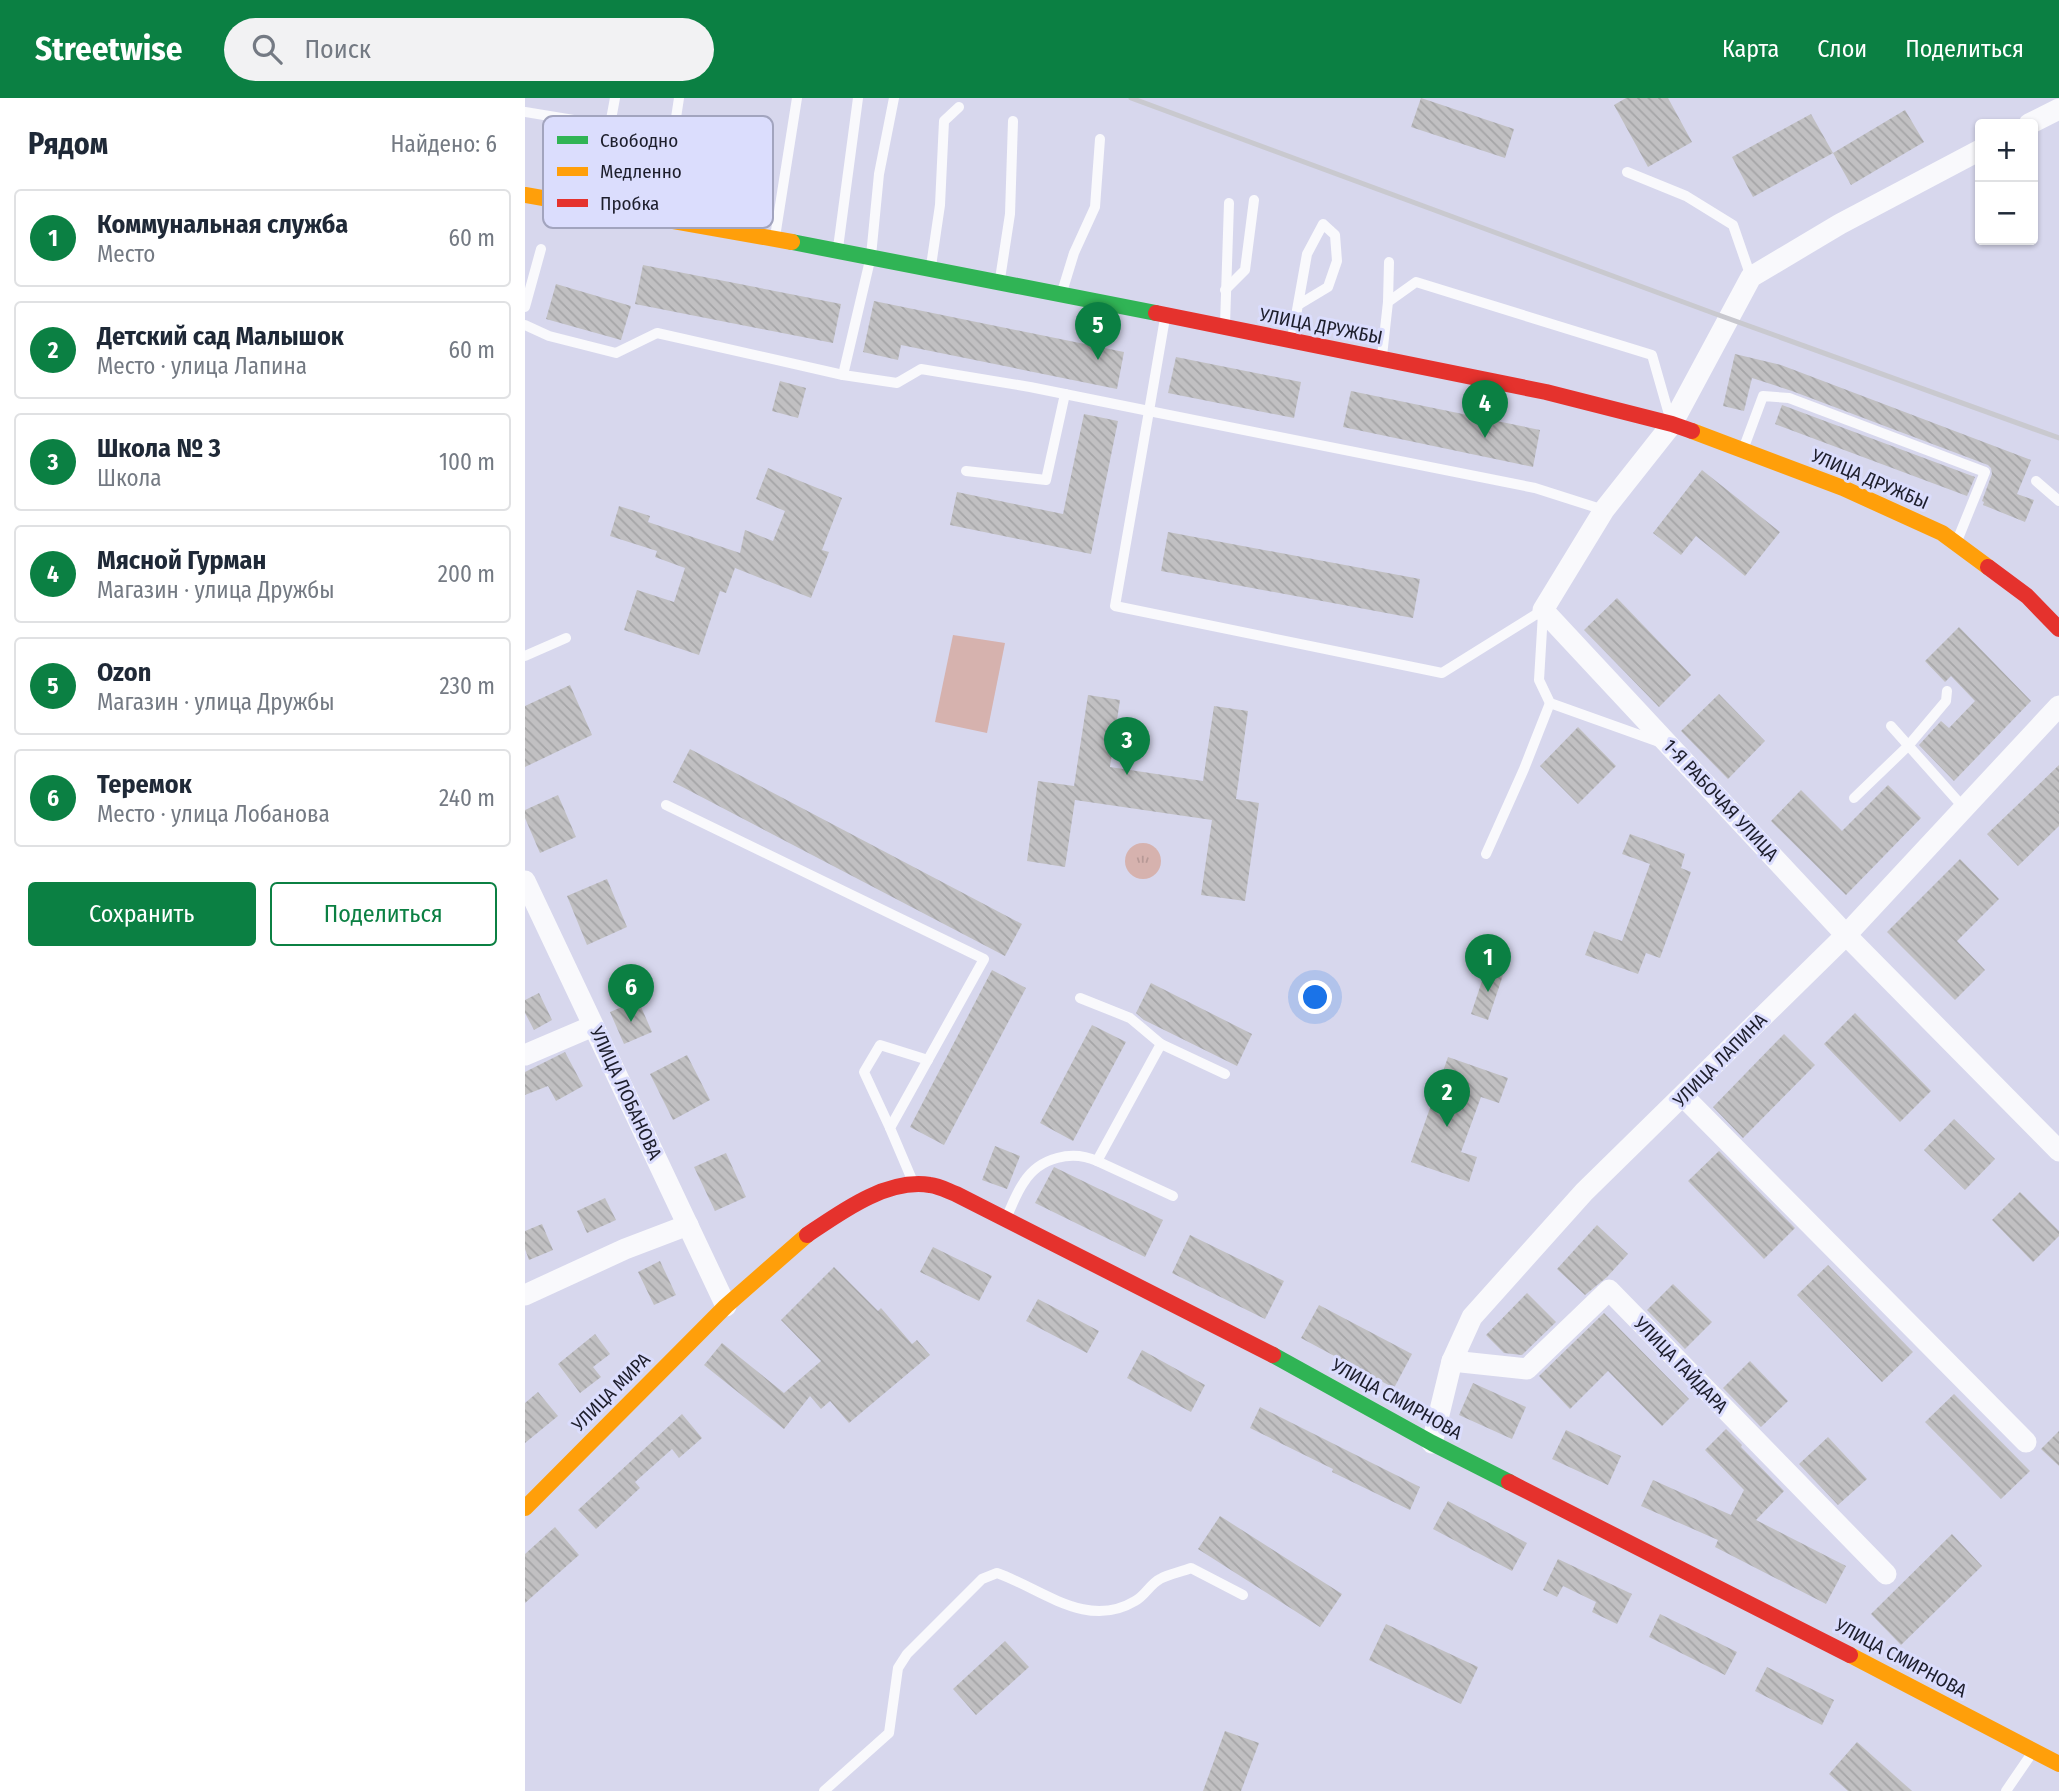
<!DOCTYPE html>
<html lang="ru">
<head>
<meta charset="utf-8">
<style>
  body { margin:0; font-family:"Fira Sans Condensed",sans-serif; background:#f2f2f3; color:#1f2937 }
  .controls { position:absolute; right:21px; top:21px; display:grid; overflow:hidden; border-radius:7px; box-shadow:0 2px 5px #0004 }
  .controls button { width:63px; height:63px; display:grid; place-items:center; padding:0; border:0; border-bottom:2px solid #e0e1e3; background:#fff; color:#1f2937; font:35px sans-serif }
  .you { position:absolute; left:791px; top:900px; width:24px; height:24px; margin:-18px; border:5px solid #fff; border-radius:50%; background:#1a73e8; box-shadow:0 0 0 10px #1a73e833 }
  .badge { display:grid; place-items:center; width:46px; height:46px; border-radius:50%; background:#0b8043; color:#fff; font-size:23px; font-weight:700 }
  .pin { position:absolute; translate:-50% -58px; filter:drop-shadow(0 2px 4px #0008) }
  .pin::after { content:''; position:absolute; top:37px; width:24px; height:21px; background:inherit; clip-path:polygon(0 0,100% 0,50% 100%) }
  .list { margin:0; padding:0; list-style:none }
  h2 { display:flex; justify-content:space-between; align-items:center; height:91px; margin:0; padding:0 28px; font-size:30px }
  h2 small { font-size:23px; font-weight:400; color:#747a83 }
  .list li { display:grid; grid-template-columns:46px 1fr auto; gap:21px; align-items:center; box-sizing:border-box; height:98px; margin:0 14px 14px; padding:0 14px; border:2px solid #e0e1e3; border-radius:7px }
  .list b { display:block; font-size:26px; white-space:nowrap }
  .list p { margin:0; font-size:23px; white-space:nowrap; color:#747a83 }
  .list em { font-size:23px; font-style:normal; color:#747a83 }
  .actions { display:flex; gap:14px; padding:21px 28px }
  .actions a { flex:1; padding:16px 0; border:2px solid #0b8043; border-radius:7px; text-align:center; font-size:24px; color:#0b8043 }
  .actions .main { background:#0b8043; color:#fff }
  .icon { flex:none; width:38px; height:38px; fill:none; stroke:currentColor; stroke-width:2; stroke-linecap:round; stroke-linejoin:round }
  .map { position:relative; flex:none; width:1534px; height:1693px; overflow:hidden }
  header { display:flex; align-items:center; gap:42px; box-sizing:border-box; height:98px; padding:0 35px; background:#0b8043; color:#fff }
  header strong { font-size:33px }
  nav { display:flex; gap:38px; margin-inline-start:auto; font-size:24px }
  .search { width:490px; height:63px; background:#f2f2f3; display:flex; align-items:center; gap:18px; box-sizing:border-box; padding:0 24px; border-radius:38px; color:#747a83; font-size:26px }
  main { display:flex }
  aside { flex:1; background:#fff }
  .map>svg:first-child { display:block }
  .grass { fill:url(#grass-tufts) }
  .pitch { fill:#d6b2ae }
  .building { fill:url(#building-back-hatch) }
  .lines { fill:none; stroke-linecap:round; stroke-linejoin:round }
  .lane { stroke:#f9f9fc; stroke-width:10 }
  .street { stroke:#f9f9fc; stroke-width:21 }
  .fast { stroke:#30b455; stroke-width:16 }
  .slow { stroke:#ff9f0a; stroke-width:16 }
  .jam { stroke:#e5322d; stroke-width:16 }
  .rail { stroke:#c9c9cf; stroke-width:5 }
  .labels { text-anchor:middle; dominant-baseline:central; stroke-width:6; stroke-linejoin:round; paint-order:stroke }
  .street-label { font-size:19px; fill:#1d1e2c; stroke:#dbddfd }
  .key { fill:#dbddfd; stroke:#a2a4be; stroke-width:2 }
  .key-label { font-size:19px; fill:#1d1e2c }
</style>
</head>
<body>
<header>
<strong>Streetwise</strong>
<div class="search"><svg class="icon" aria-label="search" viewBox="0 0 24 24"><circle cx="10" cy="10" r="6"/><path d="M15 15l6 6"/></svg>Поиск</div>
<nav><a>Карта</a><a>Слои</a><a>Поделиться</a></nav>
</header>
<main>
<aside>
<h2>Рядом<small>Найдено: 6</small></h2>
<ul class="list">
<li><span class="badge">1</span><div><b>Коммунальная служба</b><p>Место</p></div><em>60 m</em></li>
<li><span class="badge">2</span><div><b>Детский сад Малышок</b><p>Место · улица Лапина</p></div><em>60 m</em></li>
<li><span class="badge">3</span><div><b>Школа № 3</b><p>Школа</p></div><em>100 m</em></li>
<li><span class="badge">4</span><div><b>Мясной Гурман</b><p>Магазин · улица Дружбы</p></div><em>200 m</em></li>
<li><span class="badge">5</span><div><b>Ozon</b><p>Магазин · улица Дружбы</p></div><em>230 m</em></li>
<li><span class="badge">6</span><div><b>Теремок</b><p>Место · улица Лобанова</p></div><em>240 m</em></li>
</ul>
<div class="actions"><a class="main">Сохранить</a><a>Поделиться</a></div>
</aside>
<div class="map">
<svg width="1534" height="1693" viewBox="0 0 1534 1693">
  <defs>
    <pattern id="grass-tufts" width="24" height="20" patternUnits="userSpaceOnUse" patternTransform="scale(1.75)"><rect width="24" height="20" fill="#d6b2ae"/><path d="M3 7l-1-3M5 7V3M7 7l1-3M15 17l-1-3M17 17v-4M19 17l1-3" fill="none" stroke="#b79996"/></pattern>
    <pattern id="building-back-hatch" width="6" height="6" patternUnits="userSpaceOnUse" patternTransform="scale(1.75)"><rect width="6" height="6" fill="#c1c0c2"/><path d="M-1 5l2 2M0 0l6 6M5-1l2 2" fill="none" stroke="#a5a5a7"/></pattern>
  </defs>
  <rect width="100%" height="100%" fill="#d7d7ed"/>
  <circle class="grass" cx="618" cy="763" r="18"/>
  <polygon class="pitch" points="428,537 480,545 462,635 410,624"/>
  <g class="building">
    <polygon points="896,0 989,31 980,60 886,29"/>
    <polygon points="1101,0 1143,0 1167,44 1123,69 1089,7"/>
    <polygon points="1380,12 1399,44 1326,87 1308,55"/>
    <polygon points="1286,16 1308,55 1228,99 1207,59"/>
    <polygon points="118,167 316,206 308,245 110,206"/>
    <polygon points="31,186 106,208 96,242 21,221"/>
    <polygon points="349,203 599,254 592,291 376,247 373,262 338,254"/>
    <polygon points="1210,256 1256,267 1506,362 1492,396 1509,402 1500,424 1458,407 1459,404 1457,403 1467,376 1466,370 1463,367 1267,293 1227,280 1219,313 1198,308"/>
    <polygon points="651,259 776,284 769,320 643,295"/>
    <polygon points="255,283 281,290 273,320 247,313"/>
    <polygon points="826,293 1015,332 1008,369 818,329"/>
    <polygon points="1257,307 1450,379 1442,398 1250,326"/>
    <polygon points="559,316 593,323 566,456 425,427 432,394 538,416"/>
    <polygon points="243,370 317,400 297,452 304,454 286,500 210,470 201,495 195,493 174,557 99,532 112,492 149,504 160,470 130,459 132,453 85,438 94,408 125,418 123,424 215,455 220,432 248,443 260,413 231,401"/>
    <polygon points="1177,372 1255,434 1220,478 1171,438 1156,457 1128,435"/>
    <polygon points="643,434 895,481 888,520 636,473"/>
    <polygon points="1092,500 1166,577 1134,609 1059,532"/>
    <polygon points="1434,529 1506,603 1429,683 1394,647 1416,623 1424,630 1450,603 1426,578 1420,584 1400,563"/>
    <polygon points="45,587 67,637 0,669 0,608"/>
    <polygon points="1194,596 1240,643 1203,681 1156,633"/>
    <polygon points="563,597 595,602 585,669 678,683 689,608 723,613 711,701 734,705 720,803 676,797 687,722 550,702 540,769 502,763 513,683 549,688"/>
    <polygon points="1053,629 1091,668 1053,706 1015,668"/>
    <polygon points="165,651 497,826 480,858 148,684"/>
    <polygon points="1534,667 1534,728 1493,768 1462,736"/>
    <polygon points="1363,687 1396,720 1321,797 1246,723 1276,692 1317,733"/>
    <polygon points="33,697 51,739 15,755 0,720 0,712"/>
    <polygon points="1105,736 1160,756 1156,770 1166,774 1135,860 1121,855 1113,876 1060,857 1069,833 1097,843 1125,766 1097,756"/>
    <polygon points="1435,761 1474,801 1432,843 1460,872 1430,902 1362,834"/>
    <polygon points="82,781 102,829 62,847 42,798"/>
    <polygon points="963,865 980,871 963,922 946,916"/>
    <polygon points="467,872 501,890 419,1047 385,1029"/>
    <polygon points="626,885 727,936 712,968 619,922 611,915"/>
    <polygon points="14,895 27,922 9,932 0,915 0,902"/>
    <polygon points="113,902 127,934 99,946 85,914"/>
    <polygon points="1330,915 1406,993 1375,1024 1299,946"/>
    <polygon points="567,927 601,944 548,1043 515,1025"/>
    <polygon points="1259,936 1290,967 1218,1040 1188,1009"/>
    <polygon points="40,954 58,988 31,1003 23,988 0,997 0,974"/>
    <polygon points="162,957 185,1002 148,1022 125,976"/>
    <polygon points="923,959 983,980 974,1005 956,999 936,1054 952,1059 944,1084 886,1064"/>
    <polygon points="1429,1021 1470,1061 1440,1092 1399,1052"/>
    <polygon points="470,1048 495,1058 482,1091 457,1082"/>
    <polygon points="1194,1053 1270,1130 1239,1161 1163,1083"/>
    <polygon points="201,1055 221,1099 190,1113 169,1069"/>
    <polygon points="529,1069 638,1122 620,1159 510,1105"/>
    <polygon points="1495,1094 1534,1133 1534,1138 1508,1164 1467,1122"/>
    <polygon points="80,1100 91,1122 62,1135 52,1113"/>
    <polygon points="17,1126 28,1152 4,1162 0,1151 0,1133"/>
    <polygon points="1072,1127 1103,1156 1082,1179 1060,1197 1032,1171"/>
    <polygon points="665,1137 759,1183 740,1221 647,1175"/>
    <polygon points="408,1149 467,1178 454,1203 395,1174"/>
    <polygon points="135,1163 151,1197 129,1207 113,1174"/>
    <polygon points="1303,1167 1388,1254 1357,1284 1272,1197"/>
    <polygon points="309,1169 353,1213 356,1210 387,1246 392,1242 405,1257 324,1325 305,1303 296,1311 285,1298 259,1331 179,1267 197,1245 259,1295 296,1263 256,1222"/>
    <polygon points="1148,1186 1187,1224 1160,1251 1122,1212"/>
    <polygon points="1002,1195 1031,1224 997,1257 979,1255 961,1237"/>
    <polygon points="513,1201 574,1233 562,1255 501,1223"/>
    <polygon points="794,1207 887,1256 869,1290 776,1240"/>
    <polygon points="1079,1215 1164,1301 1137,1328 1083,1273 1045,1311 1014,1278"/>
    <polygon points="70,1236 85,1256 68,1269 76,1279 55,1295 33,1266"/>
    <polygon points="617,1252 680,1287 666,1314 602,1280"/>
    <polygon points="1225,1263 1263,1303 1236,1329 1198,1290"/>
    <polygon points="948,1285 1001,1309 987,1341 934,1317"/>
    <polygon points="13,1294 33,1318 0,1345 0,1305"/>
    <polygon points="1429,1296 1505,1373 1476,1401 1400,1324"/>
    <polygon points="735,1309 895,1389 885,1412 807,1374 808,1371 725,1330"/>
    <polygon points="157,1316 177,1340 154,1360 147,1351 110,1384 115,1390 71,1431 53,1412"/>
    <polygon points="1201,1331 1217,1347 1216,1349 1259,1393 1231,1422 1321,1468 1301,1506 1190,1449 1193,1442 1116,1408 1128,1382 1206,1417 1219,1392 1180,1352"/>
    <polygon points="1041,1332 1096,1358 1083,1387 1027,1361"/>
    <polygon points="1534,1333 1534,1368 1516,1351"/>
    <polygon points="1303,1339 1342,1381 1313,1407 1274,1366"/>
    <polygon points="923,1403 1002,1445 987,1473 908,1431"/>
    <polygon points="695,1418 817,1496 795,1529 673,1451"/>
    <polygon points="30,1429 54,1457 0,1505 0,1456"/>
    <polygon points="1427,1436 1457,1468 1376,1547 1346,1516"/>
    <polygon points="1033,1461 1107,1496 1092,1526 1067,1514 1071,1504 1038,1488 1032,1499 1018,1492"/>
    <polygon points="1135,1516 1212,1554 1200,1577 1124,1539"/>
    <polygon points="861,1526 953,1569 936,1606 844,1562"/>
    <polygon points="480,1543 504,1569 451,1617 428,1591"/>
    <polygon points="1242,1569 1309,1602 1297,1627 1230,1593"/>
    <polygon points="700,1633 734,1645 716,1693 678,1693"/>
    <polygon points="1332,1644 1387,1693 1323,1693 1304,1676"/>
  </g>
  <g class="lines">
    <g class="lane">
      <polyline points="369,0 354,76 346,158 318,277 372,285 396,271 505,289 624,313 640,220"/>
      <polyline points="0,14 85,28"/>
      <polyline points="1102,74 1161,98 1208,127 1226,179"/>
      <polyline points="70,107 90,0"/>
      <polyline points="136,119 154,0"/>
      <polyline points="250,139 272,0"/>
      <polyline points="313,150 333,0"/>
      <polyline points="406,168 415,107 419,23 434,9"/>
      <polyline points="475,181 485,116 488,23"/>
      <polyline points="700,192 720,172 729,102"/>
      <polyline points="537,194 549,155 570,109 575,41"/>
      <polyline points="863,204 864,164"/>
      <polyline points="0,209 16,151"/>
      <polyline points="0,227 24,238 91,255 132,235 318,277"/>
      <polyline points="700,227 704,105"/>
      <polyline points="767,240 782,156 798,126 810,137 812,163 803,189 773,207"/>
      <polyline points="857,258 863,204 891,184 1127,257 1145,320"/>
      <polyline points="1219,349 1238,298 1264,300 1460,374 1432,443"/>
      <polyline points="441,373 521,382 540,296"/>
      <polyline points="1511,383 1534,403"/>
      <polyline points="1018,512 917,575 590,508 624,313 1010,390 1079,412"/>
      <polyline points="1018,515 1014,582 1025,605 1137,645"/>
      <polyline points="0,558 41,540"/>
      <polyline points="1366,628 1439,710"/>
      <polyline points="1329,700 1383,648 1421,603 1422,593"/>
      <polyline points="141,707 459,861 365,1030 388,1084"/>
      <polyline points="961,756 999,671 1025,605"/>
      <polyline points="555,900 605,920 636,946"/>
      <polyline points="365,1030 339,974 355,947 403,962"/>
      <polyline points="572,1063 648,1098"/>
      <path d="M482,1118C487,1107 492,1094 499,1084C515,1059 547,1052 572,1063L636,946L700,976"/>
      <path d="M299,1693L364,1635L373,1570L382,1556L457,1481L472,1475C517,1491 562,1532 610,1503C620,1498 625,1486 635,1481C644,1476 656,1474 666,1470L718,1497"/>
      <polyline points="1481,1693 1507,1655"/>
    </g>
    <g class="street">
      <polyline points="1504,26 1534,11"/>
      <polyline points="1455,52 1315,126 1226,179 1147,326 1079,412 1018,512 1321,837 1534,1053"/>
      <polyline points="0,783 201,1208"/>
      <polyline points="0,957 68,928"/>
      <polyline points="1158,998 1501,1344"/>
      <polyline points="0,1197 100,1151 163,1127"/>
      <polyline points="927,1263 1002,1271 1084,1192 1361,1476"/>
      <polyline points="907,1345 927,1263 947,1219 1059,1094 1321,837 1534,608"/>
    </g>
    <g class="fast">
      <polyline points="267,144 631,215"/>
      <polyline points="748,1257 907,1345 984,1384"/>
    </g>
    <g class="slow">
      <polyline points="0,97 267,144"/>
      <polyline points="1167,333 1318,390 1417,435 1463,469"/>
      <polyline points="0,1410 201,1208 282,1137"/>
      <polyline points="1325,1557 1534,1666"/>
    </g>
    <g class="jam">
      <polyline points="631,215 1021,294 1147,326 1167,333"/>
      <polyline points="1463,469 1502,498 1534,531"/>
      <path d="M282,1137C316,1114 362,1080 405,1087C414,1088 423,1093 431,1096L748,1257"/>
      <polyline points="984,1384 1325,1557"/>
    </g>
    <polyline class="rail" points="606,0 1188,215 1534,340"/>
  </g>
  <g class="labels">
    <g class="street-label">
      <text transform="translate(796 228) rotate(11)">УЛИЦА ДРУЖБЫ</text>
      <text transform="translate(1345 381) rotate(23)">УЛИЦА ДРУЖБЫ</text>
      <text transform="translate(1196 702) rotate(47)">1-Я РАБОЧАЯ УЛИЦА</text>
      <text transform="translate(1195 962) rotate(-45)">УЛИЦА ЛАПИНА</text>
      <text transform="translate(101 995) rotate(65)">УЛИЦА ЛОБАНОВА</text>
      <text transform="translate(1156 1267) rotate(46)">УЛИЦА ГАЙДАРА</text>
      <text transform="translate(86 1294) rotate(-45)">УЛИЦА МИРА</text>
      <text transform="translate(872 1301) rotate(29)">УЛИЦА СМИРНОВА</text>
      <text transform="translate(1376 1560) rotate(28)">УЛИЦА СМИРНОВА</text>
    </g>
  </g>
  <rect x="18" y="18" width="230" height="112" rx="10" class="key"/>
  <rect x="32" y="38" width="31" height="8" fill="#30b455"/>
  <rect x="32" y="69" width="31" height="9" fill="#ff9f0a"/>
  <rect x="32" y="101" width="31" height="8" fill="#e5322d"/>
  <g class="key-label">
    <text x="75" y="49">Свободно</text>
    <text x="75" y="80">Медленно</text>
    <text x="75" y="112">Пробка</text>
  </g>
</svg>
<div class="controls">
<button>+</button>
<button>−</button>
</div>
<div class="you"></div>
<div class="pin badge" style="left:963px;top:894px">1</div>
<div class="pin badge" style="left:922px;top:1029px">2</div>
<div class="pin badge" style="left:602px;top:677px">3</div>
<div class="pin badge" style="left:960px;top:340px">4</div>
<div class="pin badge" style="left:573px;top:262px">5</div>
<div class="pin badge" style="left:106px;top:924px">6</div>
</div>
</main>
</body>
</html>
